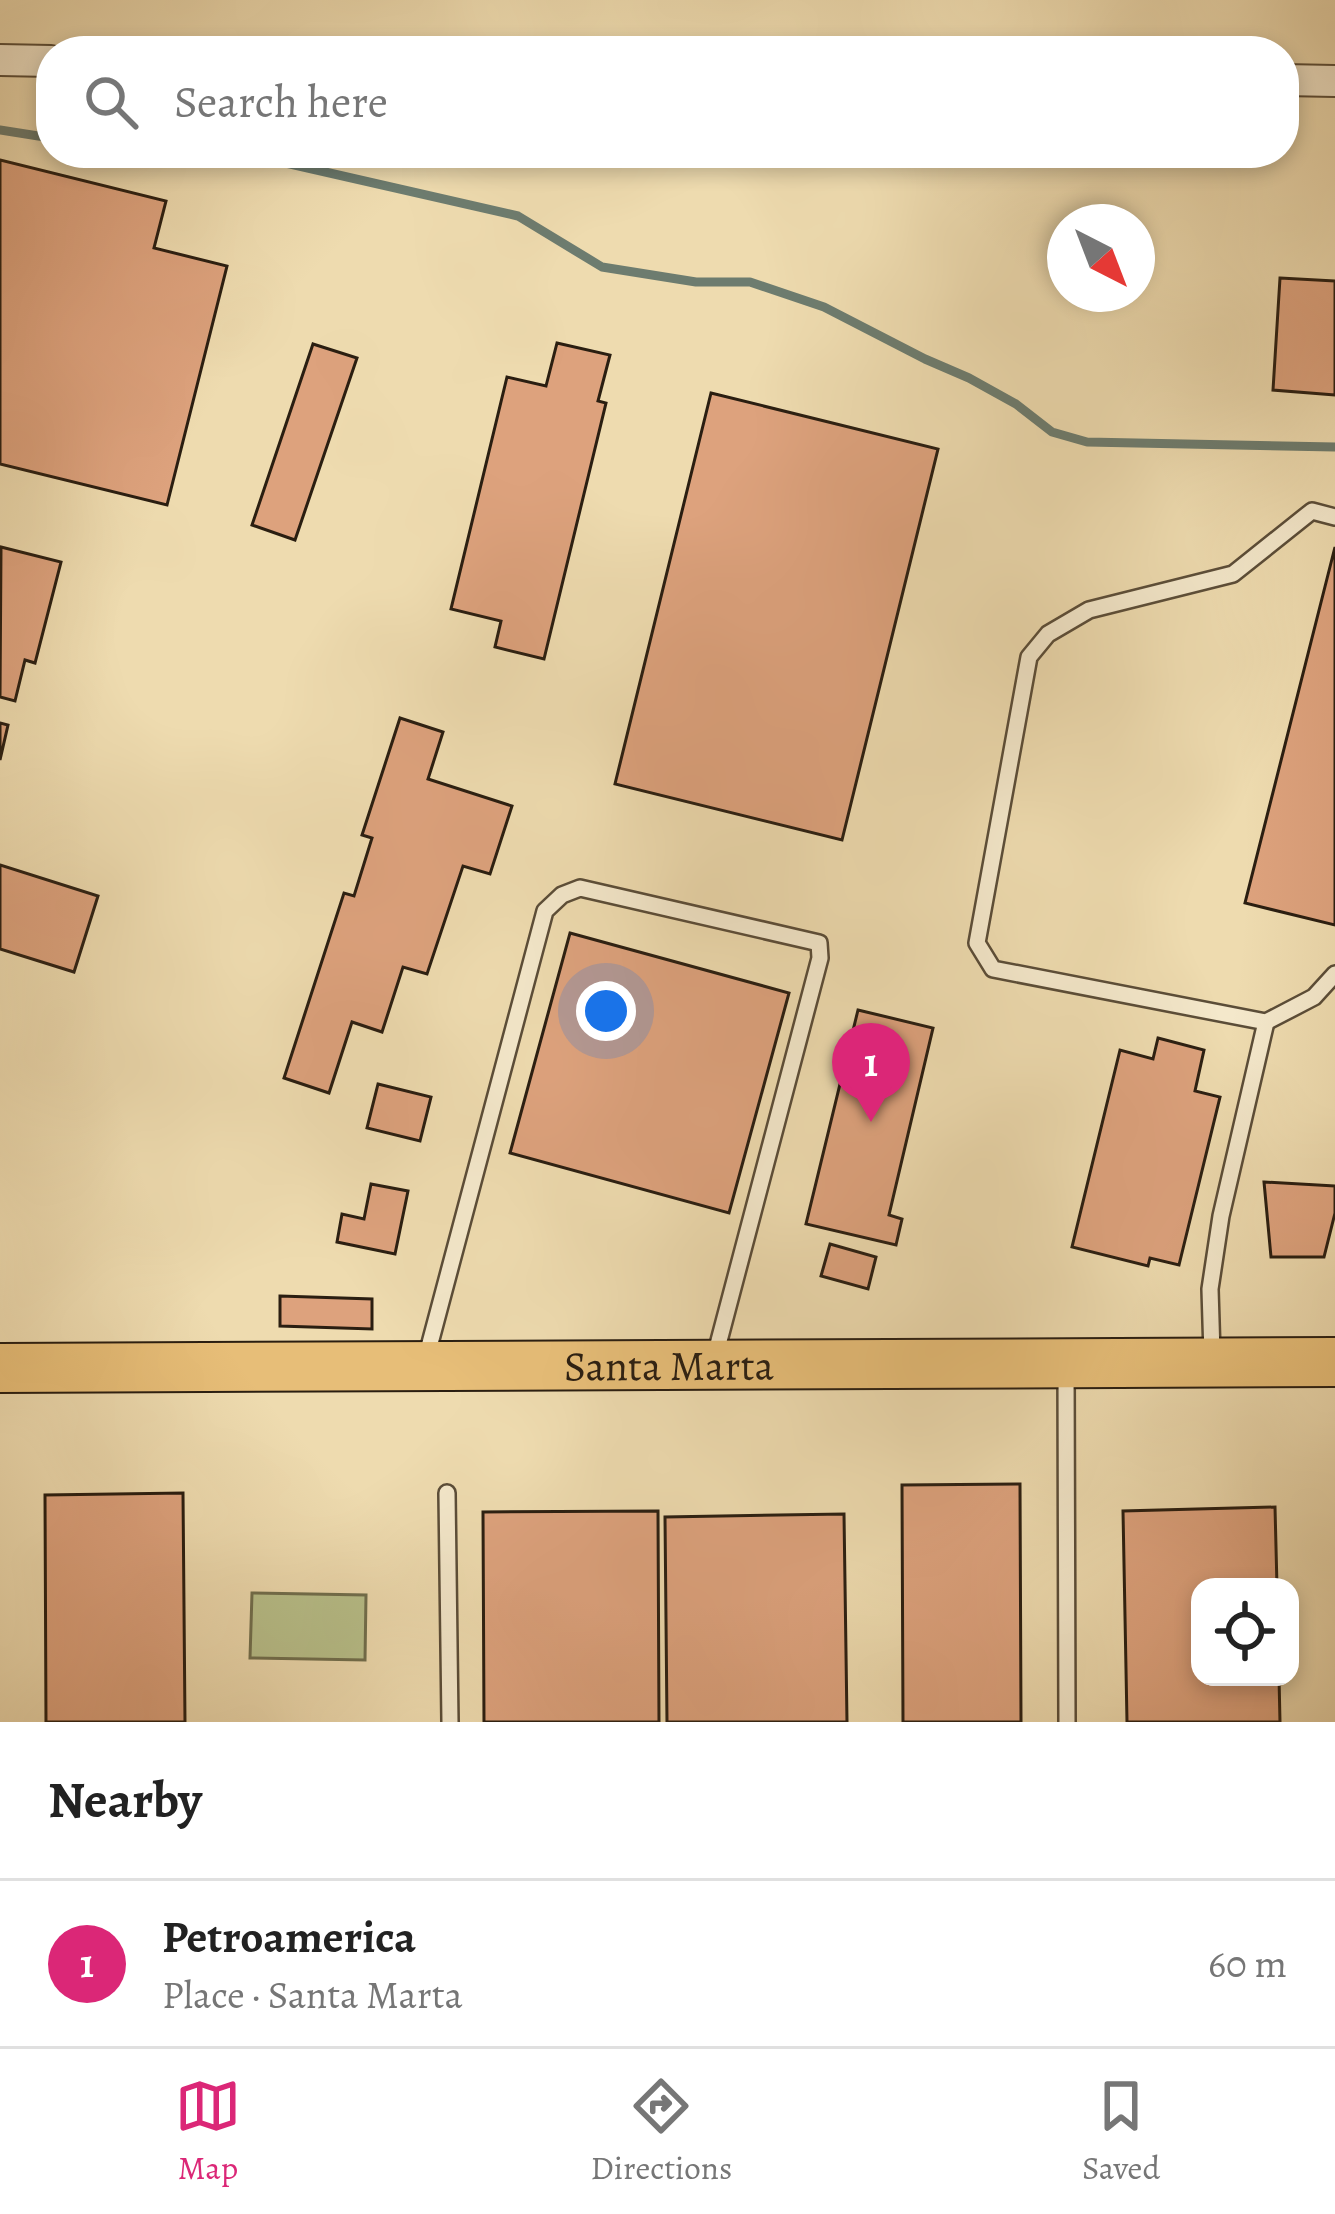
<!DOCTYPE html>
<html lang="en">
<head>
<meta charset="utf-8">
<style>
  body { margin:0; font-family:Alegreya,serif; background:#f2f2f2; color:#222 }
  .controls { position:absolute; right:36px; bottom:36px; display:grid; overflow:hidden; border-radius:24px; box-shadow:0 6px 18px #0003 }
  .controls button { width:108px; height:108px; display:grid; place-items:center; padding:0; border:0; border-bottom:3px solid #e0e0e0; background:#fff; color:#222; font:60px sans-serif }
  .compass { position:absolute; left:1047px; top:204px; width:108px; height:108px; border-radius:50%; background:#fff; box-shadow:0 6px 18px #0003; rotate:138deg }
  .you { position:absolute; left:606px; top:1011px; width:42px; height:42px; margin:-30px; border:9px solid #fff; border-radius:50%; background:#1a73e8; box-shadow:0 0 0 18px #1a73e833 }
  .badge { display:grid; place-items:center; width:78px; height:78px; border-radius:50%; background:#db2777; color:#fff; font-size:39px; font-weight:700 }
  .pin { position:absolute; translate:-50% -99px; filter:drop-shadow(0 3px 6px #0008) }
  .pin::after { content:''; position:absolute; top:63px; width:42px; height:36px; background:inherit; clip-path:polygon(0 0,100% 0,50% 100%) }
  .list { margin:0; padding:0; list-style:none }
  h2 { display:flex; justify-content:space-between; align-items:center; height:156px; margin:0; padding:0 48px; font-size:51px }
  h2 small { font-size:39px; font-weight:400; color:#767676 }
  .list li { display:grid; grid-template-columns:78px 1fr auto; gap:36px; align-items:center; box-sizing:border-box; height:168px; padding:0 48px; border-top:3px solid #e0e0e0 }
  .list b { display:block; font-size:45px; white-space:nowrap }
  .list p { margin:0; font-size:39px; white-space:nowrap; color:#767676 }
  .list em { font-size:39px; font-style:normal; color:#767676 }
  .icon { flex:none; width:66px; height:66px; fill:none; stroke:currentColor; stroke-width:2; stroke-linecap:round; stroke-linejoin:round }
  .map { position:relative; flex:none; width:1335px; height:1722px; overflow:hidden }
  .search { position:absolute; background:#fff; box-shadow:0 6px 18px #0003; left:36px; right:36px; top:36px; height:132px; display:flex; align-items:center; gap:30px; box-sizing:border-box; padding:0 42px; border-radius:48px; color:#767676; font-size:45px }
  .sheet { height:324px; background:#fff }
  nav { display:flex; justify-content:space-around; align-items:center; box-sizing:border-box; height:168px; border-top:3px solid #e0e0e0; background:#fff; font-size:33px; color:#767676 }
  nav a { display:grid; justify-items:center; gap:6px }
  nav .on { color:#db2777 }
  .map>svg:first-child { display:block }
  .green { fill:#b8c08b; stroke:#716f4e; stroke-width:3 }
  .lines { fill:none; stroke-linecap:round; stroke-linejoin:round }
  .stream { stroke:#6d7c6f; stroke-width:9 }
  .building { fill:#dda27d; stroke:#2a1e11; stroke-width:3 }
  .lane-casing { stroke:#5b4d38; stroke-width:20 }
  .street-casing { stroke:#5b4d38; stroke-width:34 }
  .primary-casing { stroke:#2a1e11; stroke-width:52 }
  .lane { stroke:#f4e8cb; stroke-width:15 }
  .street { stroke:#f4e8cb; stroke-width:30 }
  .primary { stroke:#e7be78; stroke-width:48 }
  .labels { text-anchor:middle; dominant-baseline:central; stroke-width:10; stroke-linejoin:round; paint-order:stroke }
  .street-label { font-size:42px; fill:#2a1e11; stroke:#f4e8cb }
</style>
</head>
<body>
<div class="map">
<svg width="1335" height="1722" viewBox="0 0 1335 1722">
  <rect width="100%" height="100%" fill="#eedbaf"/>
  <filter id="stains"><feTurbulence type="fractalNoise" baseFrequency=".00167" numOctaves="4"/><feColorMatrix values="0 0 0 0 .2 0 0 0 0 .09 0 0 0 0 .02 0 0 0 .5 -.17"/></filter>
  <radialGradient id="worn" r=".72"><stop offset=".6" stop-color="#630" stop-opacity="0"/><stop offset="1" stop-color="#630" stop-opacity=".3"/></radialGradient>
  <polygon class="green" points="252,1593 366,1595 365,1660 250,1658"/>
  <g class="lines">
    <g class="stream">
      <polyline points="0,130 51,138"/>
      <polyline points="149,153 176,157 277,161 518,216 602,267 696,282 750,282 824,307 925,359 969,378 1016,404 1052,432 1087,442 1335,447"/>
    </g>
  </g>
  <g class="building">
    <polygon points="0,160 166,201 154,248 227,266 167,505 0,464"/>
    <polygon points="1280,278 1335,281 1335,395 1273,390"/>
    <polygon points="557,343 610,355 598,401 606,403 544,659 495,647 501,621 451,609 507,377 546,386"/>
    <polygon points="313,344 357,358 295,540 252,525"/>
    <polygon points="711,393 938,449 842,840 615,784"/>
    <polygon points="1,547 61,562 35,663 25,660 15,701 0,697"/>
    <polygon points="1335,547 1335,925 1245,903"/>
    <polygon points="400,718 443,732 428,779 512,806 490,874 463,866 427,974 403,967 382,1032 352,1022 329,1093 284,1078 344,893 354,896 372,838 362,835"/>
    <polygon points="0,723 8,725 0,760"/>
    <polygon points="0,865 98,896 74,972 0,949"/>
    <polygon points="570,933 789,993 729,1213 510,1153"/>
    <polygon points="858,1010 933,1028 889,1215 902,1219 896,1245 806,1224"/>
    <polygon points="1158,1038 1204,1050 1195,1091 1220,1097 1179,1265 1150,1258 1148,1266 1072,1247 1120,1050 1153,1059"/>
    <polygon points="378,1084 431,1097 420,1141 367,1128"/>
    <polygon points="1264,1182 1335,1186 1335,1213 1324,1257 1271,1257"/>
    <polygon points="371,1184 408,1191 395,1254 337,1242 342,1214 364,1219"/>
    <polygon points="830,1244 876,1257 868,1289 821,1276"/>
    <polygon points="280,1296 372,1299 372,1329 280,1326"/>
    <polygon points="1020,1484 1021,1722 903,1722 902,1485"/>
    <polygon points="183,1493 185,1722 46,1722 45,1495"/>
    <polygon points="1275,1507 1277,1587 1200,1587 1200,1677 1279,1677 1280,1722 1127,1722 1123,1511"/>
    <polygon points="658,1511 659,1722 484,1722 483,1512"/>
    <polygon points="844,1514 847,1722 667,1722 665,1517"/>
  </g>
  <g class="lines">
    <g class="lane-casing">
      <g id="lane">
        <polyline points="1335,517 1312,511 1233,574 1089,610 1048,634 1029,657 977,943 993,969 1266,1022 1314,997 1335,974"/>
        <polyline points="1212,1354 1210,1289 1221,1216 1266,1022"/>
        <polyline points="425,1362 545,911 562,895 580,888 819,943 820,958 715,1356"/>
        <polyline points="1066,1366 1067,1722"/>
        <polyline points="447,1493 450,1722"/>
      </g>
    </g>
    <g class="street-casing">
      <g id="street">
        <polyline points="0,60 51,61"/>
        <polyline points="1284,80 1335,81"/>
      </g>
    </g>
    <g class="primary-casing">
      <g id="primary">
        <path id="s1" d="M0,1368L1335,1362"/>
      </g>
    </g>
    <use href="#lane" class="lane"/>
    <use href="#street" class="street"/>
    <use href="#primary" class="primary"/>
  </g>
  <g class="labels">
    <g class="street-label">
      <text stroke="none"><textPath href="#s1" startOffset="669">Santa Marta</textPath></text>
    </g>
  </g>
  <rect width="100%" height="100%" filter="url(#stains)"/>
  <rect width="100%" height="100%" fill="url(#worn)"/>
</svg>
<div class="controls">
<button><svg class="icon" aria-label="locate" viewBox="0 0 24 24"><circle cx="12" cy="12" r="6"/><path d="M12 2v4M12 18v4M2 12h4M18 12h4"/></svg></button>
</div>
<svg class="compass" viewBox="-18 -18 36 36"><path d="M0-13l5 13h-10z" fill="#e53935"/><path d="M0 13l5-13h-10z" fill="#767676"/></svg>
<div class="you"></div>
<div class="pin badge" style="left:871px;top:1122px">1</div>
<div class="search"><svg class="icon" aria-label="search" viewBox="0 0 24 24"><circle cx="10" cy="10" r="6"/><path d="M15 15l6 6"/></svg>Search here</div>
</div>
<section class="sheet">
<h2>Nearby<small></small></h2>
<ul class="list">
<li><span class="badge">1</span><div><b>Petroamerica</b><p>Place · Santa Marta</p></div><em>60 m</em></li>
</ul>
</section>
<nav>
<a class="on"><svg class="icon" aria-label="map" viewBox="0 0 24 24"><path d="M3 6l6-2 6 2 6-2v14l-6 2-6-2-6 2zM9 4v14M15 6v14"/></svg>Map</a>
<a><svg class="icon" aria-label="directions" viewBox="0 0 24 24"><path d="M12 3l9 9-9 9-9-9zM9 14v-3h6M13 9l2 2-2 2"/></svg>Directions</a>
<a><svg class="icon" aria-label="saved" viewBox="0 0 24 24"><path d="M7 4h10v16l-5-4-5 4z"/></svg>Saved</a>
</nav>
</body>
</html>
